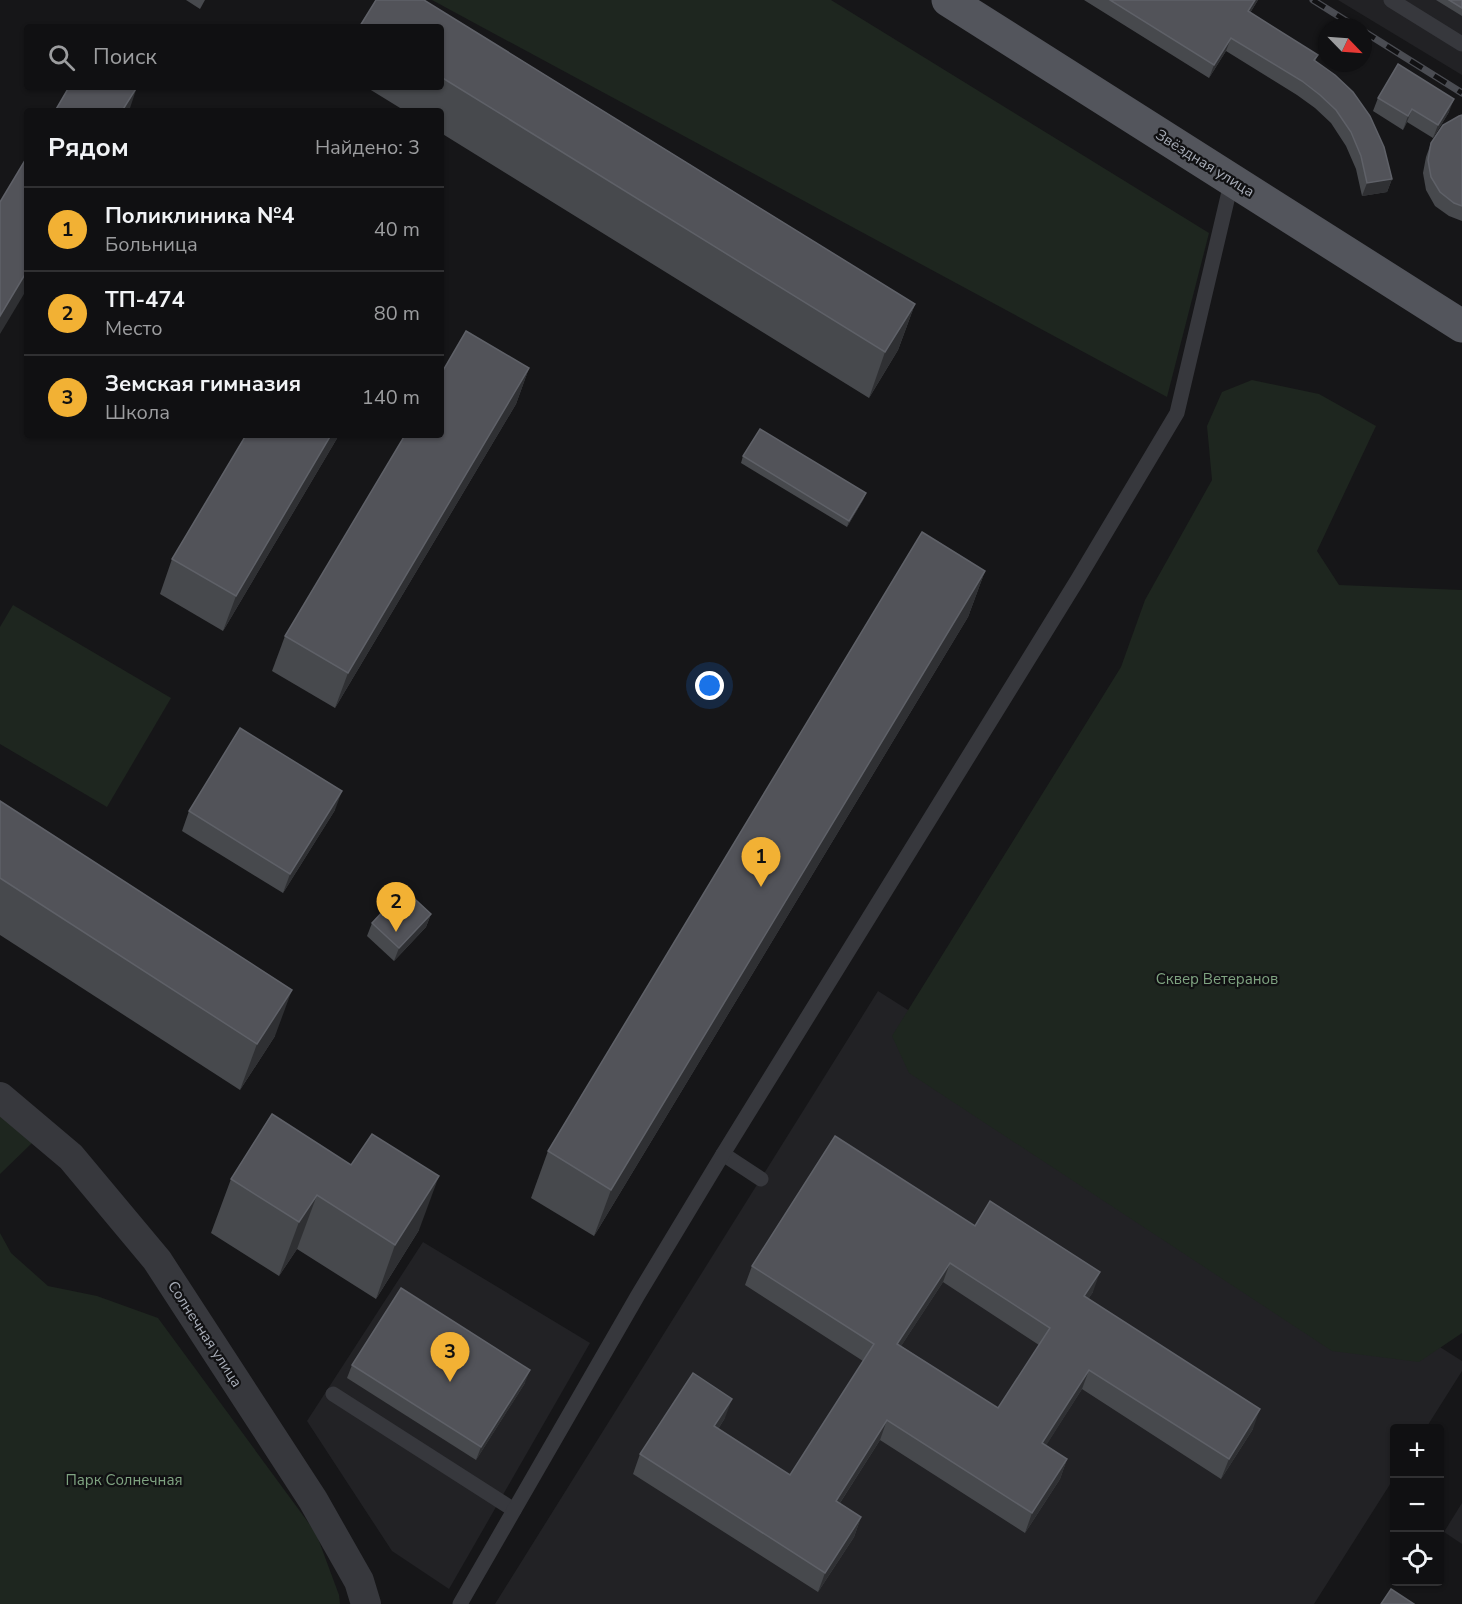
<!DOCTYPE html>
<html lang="ru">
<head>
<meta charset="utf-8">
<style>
  body { margin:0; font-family:"Nunito Sans",sans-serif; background:#19191b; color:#f1f3f6 }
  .controls { position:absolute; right:18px; bottom:18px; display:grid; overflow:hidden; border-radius:6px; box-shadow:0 2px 4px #0004 }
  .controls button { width:54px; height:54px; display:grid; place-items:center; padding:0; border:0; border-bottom:2px solid #303032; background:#101012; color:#f1f3f6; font:30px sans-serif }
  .compass { position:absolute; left:1318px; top:18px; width:54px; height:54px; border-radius:50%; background:#101012; box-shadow:0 2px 4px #0004; rotate:115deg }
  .you { position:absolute; left:710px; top:686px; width:21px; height:21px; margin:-15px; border:4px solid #fff; border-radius:50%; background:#1a73e8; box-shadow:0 0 0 9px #1a73e833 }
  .badge { display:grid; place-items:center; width:39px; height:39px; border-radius:50%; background:#f2b134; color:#111; font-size:20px; font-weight:700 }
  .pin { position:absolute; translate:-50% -50px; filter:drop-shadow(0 2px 3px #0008) }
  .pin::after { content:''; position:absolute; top:32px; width:21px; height:18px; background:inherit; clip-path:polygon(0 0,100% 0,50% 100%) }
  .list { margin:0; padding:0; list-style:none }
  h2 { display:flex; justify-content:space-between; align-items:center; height:78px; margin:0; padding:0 24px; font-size:26px }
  h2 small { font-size:20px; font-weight:400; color:#9c9d9f }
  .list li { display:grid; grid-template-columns:39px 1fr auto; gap:18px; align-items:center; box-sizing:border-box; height:84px; padding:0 24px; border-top:2px solid #303032 }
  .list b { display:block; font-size:22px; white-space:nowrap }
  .list p { margin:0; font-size:20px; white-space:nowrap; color:#9c9d9f }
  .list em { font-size:20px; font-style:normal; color:#9c9d9f }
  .icon { flex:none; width:33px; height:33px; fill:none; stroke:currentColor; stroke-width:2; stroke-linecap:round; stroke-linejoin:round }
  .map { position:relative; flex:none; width:1462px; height:1604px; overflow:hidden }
  .search { position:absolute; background:#101012; box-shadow:0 2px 4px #0004; left:24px; top:24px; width:420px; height:66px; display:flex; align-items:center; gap:15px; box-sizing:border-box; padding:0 21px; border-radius:6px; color:#9c9d9f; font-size:22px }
  .panel { position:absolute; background:#101012; box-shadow:0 2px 4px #0004; left:24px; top:108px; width:420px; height:330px; border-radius:6px }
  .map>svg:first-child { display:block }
  .built { fill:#222225 }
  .green { fill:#1e261f }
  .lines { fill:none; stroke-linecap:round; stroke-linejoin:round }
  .lane { stroke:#37383d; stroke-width:15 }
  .street { stroke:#37383d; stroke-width:30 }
  .primary { stroke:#53555c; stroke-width:33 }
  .rail-casing { stroke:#4a4c52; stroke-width:7 }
  .rail { stroke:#111113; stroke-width:4.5; stroke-dasharray:14; stroke-linecap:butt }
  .wall { fill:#47494d; fill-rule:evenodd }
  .shaded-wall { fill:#2f3033 }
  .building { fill:#525359; stroke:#5f6168; stroke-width:1.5; fill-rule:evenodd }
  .labels { text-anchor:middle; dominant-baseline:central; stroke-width:4.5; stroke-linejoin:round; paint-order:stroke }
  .street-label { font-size:15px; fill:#a8adb8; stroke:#111113 }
  .park-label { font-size:15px; fill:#7fa381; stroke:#111113 }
</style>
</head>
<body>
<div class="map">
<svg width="1462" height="1604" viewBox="0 0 1462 1604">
  <rect width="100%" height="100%" fill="#161618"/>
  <g class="built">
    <polygon points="1338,0 1462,0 1462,75"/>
    <polygon points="878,991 1462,1361 1462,1371 1426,1428 1394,1428 1394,1478 1314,1604 495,1604"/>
    <polygon points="423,1242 590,1343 449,1589 392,1551 307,1421"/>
    <polygon points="1462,1503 1462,1544 1444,1532"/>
  </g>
  <g class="green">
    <polygon points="432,0 831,0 1209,233 1167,397"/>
    <polygon points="1252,380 1319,394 1376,426 1317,551 1339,585 1462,590 1462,1333 1419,1362 1332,1351 909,1073 892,1036 1121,667 1145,600 1212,480 1207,426 1222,392"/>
    <polygon points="13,605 171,698 107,807 0,744 0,627"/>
    <polygon points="0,1112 34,1141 0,1174"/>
    <polygon points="0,1233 11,1253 48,1286 97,1296 158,1318 316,1533 339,1595 340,1604 0,1604"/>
  </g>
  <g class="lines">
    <g class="lane">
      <polyline points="1391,0 1462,44"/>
      <polyline points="723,1154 761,1179"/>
      <polyline points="333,1394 514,1510"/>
      <polyline points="460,1604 638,1295 723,1154 1078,579 1177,413 1232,179"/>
    </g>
    <polyline class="street" points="0,1097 71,1157 157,1260 313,1500 359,1581 366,1604"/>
    <polyline class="primary" points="948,0 1462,326"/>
    <g class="rail-casing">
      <g id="rail">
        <polyline points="1313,0 1356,27"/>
        <polyline points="1363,31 1462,93"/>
      </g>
    </g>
    <use href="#rail" class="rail"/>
  </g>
  <g class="wall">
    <polygon points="186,0 205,0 200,9"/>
    <polygon points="376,0 424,0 915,304 898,350 869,398 441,133 441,111 405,111 366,87 441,87 441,27 359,27"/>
    <polygon points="1084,0 1258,0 1250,13 1318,55 1315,61 1392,179 1387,192 1362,196 1356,169 1346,146 1331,123 1315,108 1297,95 1226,51 1209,78"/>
    <polygon points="1436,0 1462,0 1462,16"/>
    <polygon points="1378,98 1449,112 1433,138 1407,122 1403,130 1373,111"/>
    <polygon points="1462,115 1462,221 1449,216 1435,206 1426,190 1423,173 1426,157 1431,143"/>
    <polygon points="529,368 516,404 335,708 272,671 285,636"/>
    <polygon points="246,435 339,435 223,631 160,594 172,559"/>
    <polygon points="743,456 866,493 863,500 847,527 741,463"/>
    <polygon points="985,571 968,617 594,1236 531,1198 548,1151"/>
    <polygon points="0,801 275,1036 240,1090 0,935"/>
    <polygon points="335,810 283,893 182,831 189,811"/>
    <polygon points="431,914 426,927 394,961 367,936 372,923"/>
    <polygon points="272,1114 419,1230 376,1299 297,1249 279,1276 211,1233 231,1179"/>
    <path d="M975,1226L1093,1292L1088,1299L1253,1429L1221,1479L1082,1389L1046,1445L1067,1459L1060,1479L1025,1533L880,1440L840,1503L861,1517L854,1537L818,1592L633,1474L640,1454L725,1418L718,1429L790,1475L863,1361L745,1285L752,1266ZM943,1282L1039,1345L998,1408L901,1346Z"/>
    <polygon points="352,1365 525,1383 476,1460 347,1378"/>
  </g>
  <g class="shaded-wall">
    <polygon points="1255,0 1258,0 1243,24 1248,11"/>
    <polygon points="1231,38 1226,51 1209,78 1214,65"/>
    <polygon points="137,87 129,111 122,111"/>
    <polygon points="1454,99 1449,112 1433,138 1438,125"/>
    <polygon points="1412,109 1407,122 1403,130 1408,116"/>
    <polygon points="1392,179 1387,192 1362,196 1367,183"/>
    <polygon points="27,271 27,289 0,334 0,316"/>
    <polygon points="915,304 898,350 869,398 885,352"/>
    <polygon points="529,368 516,404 335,708 348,673"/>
    <polygon points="331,435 339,435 223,631 236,596"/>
    <polygon points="866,493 863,500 847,527 849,521"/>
    <polygon points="985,571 968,617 594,1236 611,1190"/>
    <polygon points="342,791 335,810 283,893 290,874"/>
    <polygon points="431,914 426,927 394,961 399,948"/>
    <polygon points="292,990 275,1036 240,1090 257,1044"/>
    <polygon points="439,1176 419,1230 376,1299 395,1245"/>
    <polygon points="317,1195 297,1249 279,1276 299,1222"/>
    <polygon points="950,1263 943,1282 890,1363 897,1344"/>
    <polygon points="1100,1272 1093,1292 1077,1316 1084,1296"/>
    <polygon points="530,1370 525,1383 476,1460 481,1447"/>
    <polygon points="1089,1370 1082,1389 1035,1463 1042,1443"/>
    <polygon points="732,1399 725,1418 707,1446 714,1426"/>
    <polygon points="1260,1409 1253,1429 1221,1479 1229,1459"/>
    <polygon points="887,1420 880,1440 829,1520 836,1501"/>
    <polygon points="1067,1459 1060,1479 1025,1533 1032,1513"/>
    <polygon points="861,1517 854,1537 818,1592 825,1573"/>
  </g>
  <g class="building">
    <polygon points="376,0 424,0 915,304 885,352 441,77 441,27 361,27 360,26"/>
    <polygon points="1110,0 1255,0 1248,11 1318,55 1314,60 1335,75 1353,92 1370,116 1384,147 1392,179 1367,183 1361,156 1351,132 1336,110 1320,95 1302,81 1231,38 1214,65"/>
    <polygon points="1449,0 1462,0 1462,8"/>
    <polygon points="1398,64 1454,99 1438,125 1412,109 1408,116 1378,98"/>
    <polygon points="69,87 137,87 122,111 55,111"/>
    <polygon points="1462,115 1462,206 1454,203 1440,192 1431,177 1428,160 1431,143 1443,125 1459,116"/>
    <polygon points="27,157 27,271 0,316 0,202"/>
    <polygon points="466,331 529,368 348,673 285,636 405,435 441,435 441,374"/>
    <polygon points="760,429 866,493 849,521 743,456"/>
    <polygon points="246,435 331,435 236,596 172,559"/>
    <polygon points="922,532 985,571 611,1190 548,1151"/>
    <polygon points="240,728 342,791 290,874 189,811"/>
    <polygon points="0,801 292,990 257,1044 0,878"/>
    <polygon points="404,889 431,914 399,948 372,923"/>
    <polygon points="272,1114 351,1165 372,1134 439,1176 395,1245 317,1195 299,1222 231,1179"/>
    <path d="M835,1136L975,1226L990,1201L1100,1272L1084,1296L1260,1409L1229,1459L1089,1370L1042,1443L1067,1459L1032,1513L887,1420L836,1501L861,1517L825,1573L640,1454L693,1373L732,1399L714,1426L790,1475L874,1344L752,1266ZM950,1263L1050,1328L998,1408L897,1344Z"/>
    <polygon points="401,1288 530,1370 481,1447 352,1365"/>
    <polygon points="1391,1589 1414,1604 1381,1604"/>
  </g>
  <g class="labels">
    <g class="street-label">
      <text transform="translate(1205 163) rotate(32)">Звёздная улица</text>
      <text transform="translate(205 1334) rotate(57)">Солнечная улица</text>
    </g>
    <g class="park-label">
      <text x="1217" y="979">Сквер Ветеранов</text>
      <text x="124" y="1480">Парк Солнечная</text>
    </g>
  </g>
</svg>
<div class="controls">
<button>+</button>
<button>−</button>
<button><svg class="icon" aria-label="locate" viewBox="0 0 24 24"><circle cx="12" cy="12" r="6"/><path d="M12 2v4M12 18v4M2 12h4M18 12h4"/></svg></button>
</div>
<svg class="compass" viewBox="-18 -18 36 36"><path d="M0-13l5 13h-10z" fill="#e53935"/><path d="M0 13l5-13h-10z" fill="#9c9d9f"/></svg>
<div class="you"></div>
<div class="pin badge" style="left:761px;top:887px">1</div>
<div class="pin badge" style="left:396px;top:932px">2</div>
<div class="pin badge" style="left:450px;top:1382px">3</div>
<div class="search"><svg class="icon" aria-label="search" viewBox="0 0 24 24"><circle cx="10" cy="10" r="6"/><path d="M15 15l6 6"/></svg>Поиск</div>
<section class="panel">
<h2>Рядом<small>Найдено: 3</small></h2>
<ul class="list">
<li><span class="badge">1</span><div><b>Поликлиника №4</b><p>Больница</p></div><em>40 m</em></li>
<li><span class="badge">2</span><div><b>ТП-474</b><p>Место</p></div><em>80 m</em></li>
<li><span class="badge">3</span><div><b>Земская гимназия</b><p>Школа</p></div><em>140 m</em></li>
</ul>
</section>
</div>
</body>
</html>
